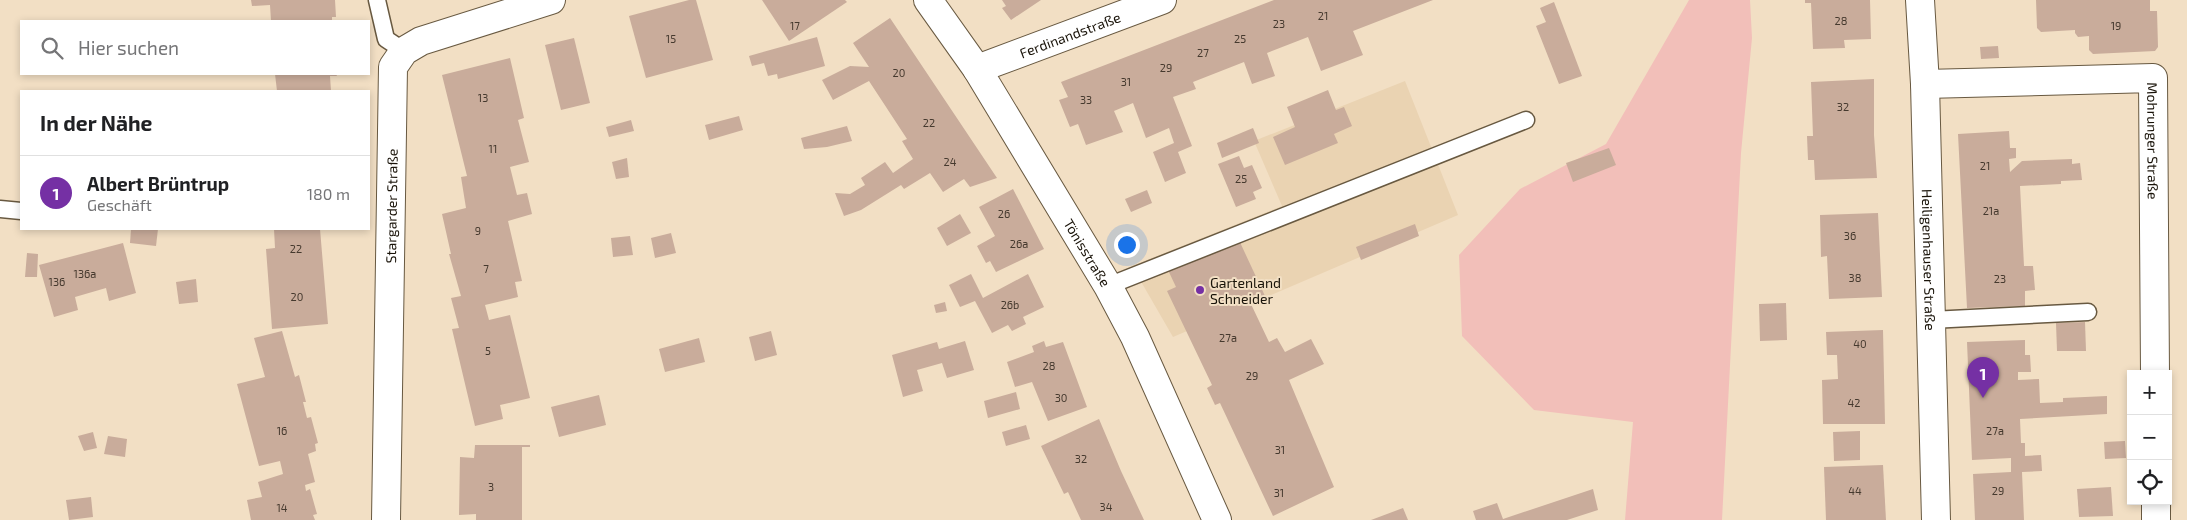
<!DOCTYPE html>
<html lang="de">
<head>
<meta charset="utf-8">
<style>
  body { margin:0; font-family:"Exo 2",sans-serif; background:#f6f6f6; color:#202124 }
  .controls { position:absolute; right:15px; bottom:15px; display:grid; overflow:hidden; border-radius:0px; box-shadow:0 2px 8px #0003 }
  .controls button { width:45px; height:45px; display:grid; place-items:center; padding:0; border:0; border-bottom:1px solid #e0e0e0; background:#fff; color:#202124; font:25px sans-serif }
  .you { position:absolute; left:1126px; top:244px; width:18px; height:18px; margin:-12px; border:4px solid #fff; border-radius:50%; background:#1a73e8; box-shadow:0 0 0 8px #1a73e833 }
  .badge { display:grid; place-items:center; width:32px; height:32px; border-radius:50%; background:#7530a4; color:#fff; font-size:16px; font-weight:700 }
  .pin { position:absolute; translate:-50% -41px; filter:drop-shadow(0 1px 2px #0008) }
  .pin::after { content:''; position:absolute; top:26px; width:18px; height:15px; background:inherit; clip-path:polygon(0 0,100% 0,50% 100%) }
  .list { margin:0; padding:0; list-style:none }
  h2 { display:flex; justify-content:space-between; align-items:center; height:65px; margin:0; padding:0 20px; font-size:21px }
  h2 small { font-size:16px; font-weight:400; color:#757577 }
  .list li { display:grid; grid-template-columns:32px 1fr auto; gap:15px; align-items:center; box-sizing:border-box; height:75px; padding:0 20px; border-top:1px solid #e0e0e0 }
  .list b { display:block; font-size:19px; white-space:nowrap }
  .list p { margin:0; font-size:16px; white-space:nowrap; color:#757577 }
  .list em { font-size:16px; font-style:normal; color:#757577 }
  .icon { flex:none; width:28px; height:28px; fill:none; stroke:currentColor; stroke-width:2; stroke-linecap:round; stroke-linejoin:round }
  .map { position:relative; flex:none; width:2187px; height:520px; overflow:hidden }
  .search { position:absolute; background:#fff; box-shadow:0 2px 8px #0003; left:20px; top:20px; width:350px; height:55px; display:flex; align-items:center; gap:12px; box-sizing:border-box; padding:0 18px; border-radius:0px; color:#757577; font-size:19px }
  .panel { position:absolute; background:#fff; box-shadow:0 2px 8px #0003; left:20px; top:90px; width:350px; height:140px; border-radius:0px }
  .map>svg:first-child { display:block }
  .built { fill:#ead3b2 }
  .green { fill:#f2bfb9 }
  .building { fill:#c9ac9b }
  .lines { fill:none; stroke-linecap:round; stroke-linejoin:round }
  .service-casing { stroke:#685941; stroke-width:19 }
  .minor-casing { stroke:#685941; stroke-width:30 }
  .service { stroke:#fff; stroke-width:16 }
  .minor { stroke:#fff; stroke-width:28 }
  .poi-dot { fill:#7530a4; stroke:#f2dfc4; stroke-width:2 }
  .labels { text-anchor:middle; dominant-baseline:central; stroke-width:4; stroke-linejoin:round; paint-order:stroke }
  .number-label { font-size:11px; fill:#45392e }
  .street-label { font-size:14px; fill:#191309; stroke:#f2dfc4 }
  .poi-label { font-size:14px; fill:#191309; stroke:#f2dfc4; text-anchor:start }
</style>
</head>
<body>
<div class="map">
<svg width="2187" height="520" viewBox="0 0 2187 520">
  <rect width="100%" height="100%" fill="#f2dfc4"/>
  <polygon class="built" points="1405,81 1458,215 1173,337 1132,266 1282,206 1254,141"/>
  <polygon class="green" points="1689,0 1750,0 1752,38 1741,153 1722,520 1625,520 1633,422 1534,410 1462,336 1459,255 1520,189 1606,144"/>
  <g class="building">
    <polygon points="251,0 335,0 336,17 332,17 332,21 271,21 270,5 252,6"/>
    <polygon points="689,0 696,0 713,60 646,78 629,16"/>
    <polygon points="762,0 845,0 847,2 789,41"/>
    <polygon points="1002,0 1041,0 1011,20 1002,8 1006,6"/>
    <polygon points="1274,0 1433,0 1353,31 1363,55 1321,71 1308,37 1267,53 1275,76 1252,84 1244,62 1193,82 1196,89 1173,97 1192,146 1178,152 1186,173 1165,182 1153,152 1174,143 1169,128 1146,138 1133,103 1114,111 1123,132 1086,145 1078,124 1070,127 1059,100 1068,97 1061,82"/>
    <polygon points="1805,0 1870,0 1871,39 1844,40 1845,48 1813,49 1811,3 1805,3"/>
    <polygon points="2036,0 2150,0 2150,11 2157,11 2158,47 2155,51 2093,54 2089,50 2089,36 2078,37 2075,33 2075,30 2041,32 2037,28"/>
    <polygon points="1554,2 1582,76 1559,84 1536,26 1546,22 1540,8"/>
    <polygon points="890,18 997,178 970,187 964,179 943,192 930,173 904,189 901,185 861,210 844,216 835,193 850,194 865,185 861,178 885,162 893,173 913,159 902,141 907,139 869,81 833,100 822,80 850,66 869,67 853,43"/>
    <polygon points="817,37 825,66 778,79 777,74 768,76 764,63 752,66 749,56"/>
    <polygon points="574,38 590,103 561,110 545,45"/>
    <polygon points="1998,46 1999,58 1981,59 1980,47"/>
    <polygon points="510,58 524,118 518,120 529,162 510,167 517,195 527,193 532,214 508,221 522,281 515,282 518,297 485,305 489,320 510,315 530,398 500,405 503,419 475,426 452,329 459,328 451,298 461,296 449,254 451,254 442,214 466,208 461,177 467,176 442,75"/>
    <polygon points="275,74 336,74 337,76 330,76 331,91 277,91"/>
    <polygon points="1874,79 1874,135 1877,178 1815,180 1814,160 1808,160 1807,136 1813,136 1811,82"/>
    <polygon points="1328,90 1336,110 1344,107 1352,126 1334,134 1338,143 1285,165 1273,137 1295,127 1287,107"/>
    <polygon points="739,116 743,130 709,140 705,125"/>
    <polygon points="631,120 634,131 609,137 606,127"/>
    <polygon points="847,126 852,141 827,147 804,149 801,138"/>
    <polygon points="1253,128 1259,143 1222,158 1217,143"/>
    <polygon points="2009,131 2010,148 2016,148 2016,158 2009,159 2010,172 2022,161 2072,159 2072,164 2080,163 2082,180 2061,181 2061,184 2020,186 2024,266 2033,266 2035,290 2025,291 2025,306 1967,308 1958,134"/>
    <polygon points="1609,148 1616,165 1573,182 1566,163"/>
    <polygon points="1239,156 1244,168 1252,165 1262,188 1253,192 1256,199 1236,207 1218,164"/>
    <polygon points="627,158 629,177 616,179 612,162"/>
    <polygon points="1013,189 1044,249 996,272 990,261 986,263 977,246 995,236 979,207"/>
    <polygon points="1147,190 1152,203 1131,212 1125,199"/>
    <polygon points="1878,213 1882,297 1829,299 1827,256 1821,257 1820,215"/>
    <polygon points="960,214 971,233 947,246 937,228"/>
    <polygon points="1415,224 1419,236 1361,260 1356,247"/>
    <polygon points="131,229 158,229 156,246 130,243"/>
    <polygon points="274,229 320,229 328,324 272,329 266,249 275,248"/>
    <polygon points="671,233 676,253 655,258 651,238"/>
    <polygon points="630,236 633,255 613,257 611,238"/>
    <polygon points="1238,238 1265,296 1250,302 1269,342 1277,338 1285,352 1311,339 1324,364 1289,380 1334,487 1273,516 1220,403 1215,405 1207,388 1212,385 1167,291 1176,287 1168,270"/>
    <polygon points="123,243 136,293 109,301 106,288 75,297 78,310 54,317 39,265"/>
    <polygon points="27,253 38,254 37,277 25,277"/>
    <polygon points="971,274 983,298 1028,274 1044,307 1023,317 1026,324 1012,331 1008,325 992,333 975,301 960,307 949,285"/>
    <polygon points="196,279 198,302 179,304 176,282"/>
    <polygon points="945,302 947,311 936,313 934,305"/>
    <polygon points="1786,303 1787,340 1760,341 1759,304"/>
    <polygon points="2085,322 2086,351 2057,351 2056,323"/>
    <polygon points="1883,330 1885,424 1823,424 1822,380 1838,379 1837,355 1827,355 1826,332"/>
    <polygon points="282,331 295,377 299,375 306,402 303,402 307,418 311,417 318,443 315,444 316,451 308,454 315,482 305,485 306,491 310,489 317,514 313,515 315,520 251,520 247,500 262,497 258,482 283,474 280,461 259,466 237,384 265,377 254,338"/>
    <polygon points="771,331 777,355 755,361 749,337"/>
    <polygon points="699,338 705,362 665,372 659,349"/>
    <polygon points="2025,340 2025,355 2030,355 2031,372 2018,372 2018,380 2039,379 2040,403 2063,402 2063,398 2107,396 2107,414 2020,419 2021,443 2025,443 2025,456 2041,455 2042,471 2022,472 2024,520 1975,520 1973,474 2011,472 2011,458 1972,460 1967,342"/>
    <polygon points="965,341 974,370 947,378 942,363 917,370 923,391 903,397 892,355 937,342 939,349"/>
    <polygon points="1044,341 1046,347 1063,342 1087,407 1048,421 1032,382 1015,387 1007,362 1034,352 1032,346"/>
    <polygon points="1016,392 1020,409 988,418 984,401"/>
    <polygon points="599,395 606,425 559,437 551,407"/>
    <polygon points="1099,419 1121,471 1144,520 1081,520 1068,492 1064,494 1041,446"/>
    <polygon points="1026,425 1030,439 1006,446 1002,432"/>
    <polygon points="1860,431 1860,460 1834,461 1833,432"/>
    <polygon points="93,432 97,448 84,451 78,436"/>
    <polygon points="108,436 127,439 125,457 104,454"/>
    <polygon points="2125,441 2126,458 2105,459 2104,442"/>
    <polygon points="475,445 530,445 530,447 522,447 522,520 476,520 476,514 459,515 460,457 474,458"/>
    <polygon points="1883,465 1886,520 1826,520 1824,467"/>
    <polygon points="2111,487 2113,516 2079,517 2077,489"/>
    <polygon points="1593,489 1598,510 1567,520 1476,520 1473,511 1497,503 1503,519"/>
    <polygon points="91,497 93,517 69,520 66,500"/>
    <polygon points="1403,508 1408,520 1371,520"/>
  </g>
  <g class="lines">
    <g class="service-casing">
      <g id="service">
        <polyline points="377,0 386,39 404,51"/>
        <polyline points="0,209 21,211"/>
        <polyline points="1108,286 1526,120"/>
        <polyline points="1931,320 2088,312"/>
      </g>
    </g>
    <g class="minor-casing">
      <g id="minor">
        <path id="s1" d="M928,0L977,69L1108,286L1135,337L1217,520"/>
        <path id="s2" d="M1920,0L1925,84L1936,520"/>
        <path id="s3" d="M977,69L1162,0"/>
        <path id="s4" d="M1925,84L2153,78L2155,374"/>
        <polyline points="2156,501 2156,520"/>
        <path id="s5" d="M386,520L393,67L404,51L421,41L551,0"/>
      </g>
    </g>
    <use href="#service" class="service"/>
    <use href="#minor" class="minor"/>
  </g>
  <circle class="poi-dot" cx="1200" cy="290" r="5"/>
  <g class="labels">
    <g class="number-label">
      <text x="1323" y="15">21</text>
      <text x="1841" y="20">28</text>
      <text x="1279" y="23">23</text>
      <text x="795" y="25">17</text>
      <text x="2116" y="25">19</text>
      <text x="671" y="38">15</text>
      <text x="1240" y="38">25</text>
      <text x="1203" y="52">27</text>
      <text x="1166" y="67">29</text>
      <text x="899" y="72">20</text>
      <text x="1126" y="81">31</text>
      <text x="483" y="97">13</text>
      <text x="1086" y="99">33</text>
      <text x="1843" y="106">32</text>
      <text x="929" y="122">22</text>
      <text x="493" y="148">11</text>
      <text x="950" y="161">24</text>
      <text x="1985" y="165">21</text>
      <text x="1241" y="178">25</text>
      <text x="1991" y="210">21a</text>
      <text x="1004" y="213">26</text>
      <text x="478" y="230">9</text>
      <text x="1850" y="235">36</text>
      <text x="1019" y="243">26a</text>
      <text x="296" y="248">22</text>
      <text x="486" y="268">7</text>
      <text x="85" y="273">136a</text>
      <text x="1855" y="277">38</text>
      <text x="2000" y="278">23</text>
      <text x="57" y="281">136</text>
      <text x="297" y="296">20</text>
      <text x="1010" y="304">26b</text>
      <text x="1228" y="337">27a</text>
      <text x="1860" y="343">40</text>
      <text x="488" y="350">5</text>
      <text x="1049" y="365">28</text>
      <text x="1252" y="375">29</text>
      <text x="1061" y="397">30</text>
      <text x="1854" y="402">42</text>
      <text x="282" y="430">16</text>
      <text x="1995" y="430">27a</text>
      <text x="1280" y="449">31</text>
      <text x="1081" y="458">32</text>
      <text x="491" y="486">3</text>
      <text x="1855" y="490">44</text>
      <text x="1998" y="490">29</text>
      <text x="1279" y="492">31</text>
      <text x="1106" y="506">34</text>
      <text x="282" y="507">14</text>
    </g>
    <g class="street-label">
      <text stroke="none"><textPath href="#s3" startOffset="99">Ferdinandstraße</textPath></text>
      <text stroke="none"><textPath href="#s4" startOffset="291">Mohrunger Straße</textPath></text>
      <text stroke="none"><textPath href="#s5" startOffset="314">Stargarder Straße</textPath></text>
      <text stroke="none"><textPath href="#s1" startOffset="299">Tönisstraße</textPath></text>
      <text stroke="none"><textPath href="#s2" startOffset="260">Heiligenhauser Straße</textPath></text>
    </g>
    <g class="poi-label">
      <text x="1210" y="282">Gartenland<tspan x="1210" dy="16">Schneider</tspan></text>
    </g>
  </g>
</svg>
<div class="controls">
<button>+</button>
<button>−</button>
<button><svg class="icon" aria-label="locate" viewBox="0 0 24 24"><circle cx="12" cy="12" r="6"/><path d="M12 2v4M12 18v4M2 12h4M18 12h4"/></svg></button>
</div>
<div class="you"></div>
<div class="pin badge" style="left:1983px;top:398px">1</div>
<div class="search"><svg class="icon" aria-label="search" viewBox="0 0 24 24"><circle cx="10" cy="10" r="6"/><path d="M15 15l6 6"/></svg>Hier suchen</div>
<section class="panel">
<h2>In der Nähe<small></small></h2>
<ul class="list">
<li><span class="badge">1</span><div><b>Albert Brüntrup</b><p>Geschäft</p></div><em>180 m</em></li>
</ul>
</section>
</div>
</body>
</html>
